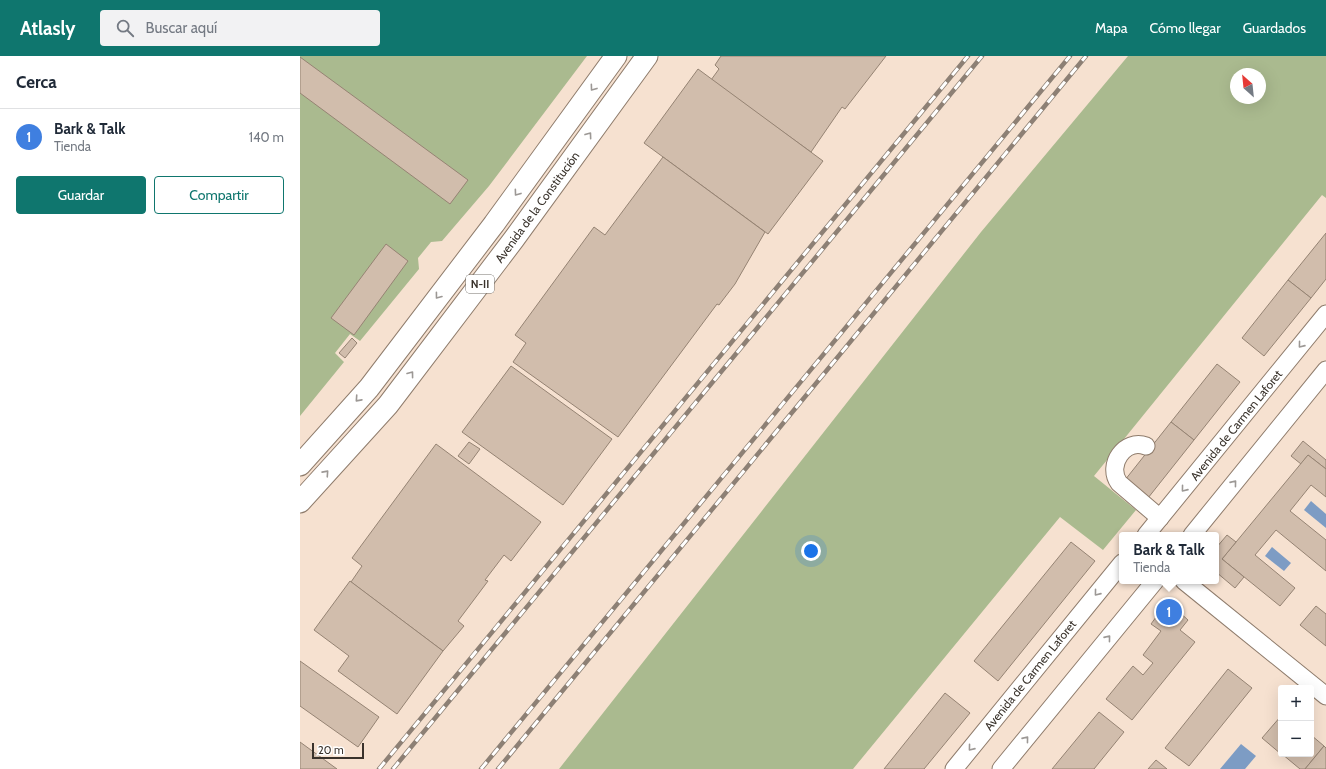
<!DOCTYPE html>
<html lang="es">
<head>
<meta charset="utf-8">
<style>
  body { margin:0; font-family:Cabin,sans-serif; background:#f2f2f3; color:#1f2937 }
  .controls { position:absolute; right:12px; bottom:12px; display:grid; overflow:hidden; border-radius:4px; box-shadow:0 4px 16px #0002 }
  .controls button { width:36px; height:36px; display:grid; place-items:center; padding:0; border:0; border-bottom:1px solid #e0e1e3; background:#fff; color:#1f2937; font:20px sans-serif }
  .compass { position:absolute; left:930px; top:12px; width:36px; height:36px; border-radius:50%; background:#fff; box-shadow:0 4px 16px #0002; rotate:333deg }
  .scale { position:absolute; left:12px; bottom:10px; width:52px; box-sizing:border-box; padding-left:4px; border:2px solid #39322b; border-top:0; font-size:11px; line-height:14px; white-space:nowrap; color:#39322b; -webkit-text-stroke:3px #fff; paint-order:stroke }
  .you { position:absolute; left:511px; top:495px; width:14px; height:14px; margin:-10px; border:3px solid #fff; border-radius:50%; background:#1a73e8; box-shadow:0 0 0 6px #1a73e833 }
  .badge { display:grid; place-items:center; width:26px; height:26px; border-radius:50%; background:#0f766e; color:#fff; font-size:13px; font-weight:700 }
  .pin { position:absolute; translate:-50% -50%; border:2px solid #fff; box-shadow:0 1px 4px #0006 }
  .popup { position:absolute; left:819px; top:476px; width:100px; height:52px; box-sizing:border-box; display:grid; place-content:center; border-radius:4px; background:#fff; filter:drop-shadow(0 1px 3px #0005); font-size:13px; white-space:nowrap; color:#747a83 }
  .popup b { font-size:15px; color:#1f2937 }
  .popup::after { content:''; position:absolute; left:50%; top:100%; margin-left:-8px; border:8px solid transparent; border-top-color:#fff }
  .list { margin:0; padding:0; list-style:none }
  h2 { display:flex; justify-content:space-between; align-items:center; height:52px; margin:0; padding:0 16px; font-size:17px }
  h2 small { font-size:13px; font-weight:400; color:#747a83 }
  .list li { display:grid; grid-template-columns:26px 1fr auto; gap:12px; align-items:center; box-sizing:border-box; height:56px; padding:0 16px; border-top:1px solid #e0e1e3 }
  .list b { display:block; font-size:15px; white-space:nowrap }
  .list p { margin:0; font-size:13px; white-space:nowrap; color:#747a83 }
  .list em { font-size:13px; font-style:normal; color:#747a83 }
  .actions { display:flex; gap:8px; padding:12px 16px }
  .actions a { flex:1; padding:9px 0; border:1px solid #0f766e; border-radius:4px; text-align:center; font-size:14px; color:#0f766e }
  .actions .main { background:#0f766e; color:#fff }
  .icon { flex:none; width:22px; height:22px; fill:none; stroke:currentColor; stroke-width:2; stroke-linecap:round; stroke-linejoin:round }
  .map { position:relative; flex:none; width:1026px; height:713px; overflow:hidden }
  header { display:flex; align-items:center; gap:24px; box-sizing:border-box; height:56px; padding:0 20px; background:#0f766e; color:#fff }
  header strong { font-size:19px }
  nav { display:flex; gap:22px; margin-inline-start:auto; font-size:14px }
  .search { width:280px; height:36px; background:#f2f2f3; display:flex; align-items:center; gap:10px; box-sizing:border-box; padding:0 14px; border-radius:4px; color:#747a83; font-size:15px }
  main { display:flex }
  aside { flex:1; background:#fff }
  .map>svg:first-child { display:block }
  .green { fill:#aaba8f; fill-rule:evenodd }
  .water { fill:#7d9cc4 }
  .building { fill:#d1bdac; stroke:#958373 }
  .lines { fill:none; stroke-linecap:round; stroke-linejoin:round }
  .minor-casing { stroke:#8f7c6c; stroke-width:19 }
  .major-casing { stroke:#8f7c6c; stroke-width:23 }
  .minor { stroke:#fff; stroke-width:17 }
  .major { stroke:#fff; stroke-width:21 }
  .rail-casing { stroke:#8d8075; stroke-width:4.5 }
  .rail { stroke:#fff; stroke-width:3; stroke-dasharray:9; stroke-linecap:butt }
  .oneway { stroke:#9c9895 }
  .labels { text-anchor:middle; dominant-baseline:central; stroke-width:3; stroke-linejoin:round; paint-order:stroke }
  .shield { fill:#fff; stroke:#74706b; stroke-width:1 }
  .shield-label { font-size:11px; font-weight:bold; fill:#39322b }
  .street-label { font-size:12px; fill:#39322b; stroke:#fff }
</style>
</head>
<body>
<header>
<strong>Atlasly</strong>
<div class="search"><svg class="icon" aria-label="search" viewBox="0 0 24 24"><circle cx="10" cy="10" r="6"/><path d="M15 15l6 6"/></svg>Buscar aquí</div>
<nav><a>Mapa</a><a>Cómo llegar</a><a>Guardados</a></nav>
</header>
<main>
<aside>
<h2>Cerca<small></small></h2>
<ul class="list">
<li><span class="badge" style="background:#3f7fe0">1</span><div><b>Bark &amp; Talk</b><p>Tienda</p></div><em>140 m</em></li>
</ul>
<div class="actions"><a class="main">Guardar</a><a>Compartir</a></div>
</aside>
<div class="map">
<svg width="1026" height="713" viewBox="0 0 1026 713">
  <rect width="100%" height="100%" fill="#f6e1d0"/>
  <g class="green">
    <polygon points="0,0 287,0 189,130 142,185 131,186 118,202 119,213 60,285 50,278 35,297 44,306 0,360"/>
    <path d="M828,0H1026V142L1022,139L794,420L836,454L803,494L760,461L553,713H259L681,176ZM936,18H960V42H936Z"/>
  </g>
  <g class="water">
    <polygon points="1011,445 1026,458 1026,472 1004,454"/>
    <polygon points="972,491 991,507 984,515 965,500"/>
    <polygon points="941,688 956,700 945,713 920,713"/>
  </g>
  <g class="building">
    <polygon points="421,0 586,0 545,53 542,51 511,96 411,24 419,13 415,9"/>
    <polygon points="0,1 168,124 150,148 0,37"/>
    <polygon points="398,13 523,105 468,178 344,87"/>
    <polygon points="363,101 465,176 435,228 419,249 417,248 318,381 213,306 226,287 215,279 294,171 305,179"/>
    <polygon points="1026,177 1026,223 1011,242 988,224"/>
    <polygon points="86,188 108,205 54,279 31,262"/>
    <polygon points="988,224 1011,242 964,300 942,282"/>
    <polygon points="52,282 57,287 45,302 39,297"/>
    <polygon points="917,308 940,326 894,384 871,366"/>
    <polygon points="211,310 312,383 263,449 162,376"/>
    <polygon points="871,366 894,384 848,442 825,424"/>
    <polygon points="1003,385 1026,404 1026,413 1008,399 1001,408 991,400"/>
    <polygon points="169,386 180,393 169,408 158,400"/>
    <polygon points="136,388 241,466 211,505 204,499 185,524 188,525 158,565 164,570 143,595 51,526 62,510 52,502"/>
    <polygon points="1008,399 1026,413 1026,441 1011,429 990,455 1026,484 1026,515 976,474 955,499 995,532 980,550 922,503"/>
    <polygon points="927,479 936,486 922,503 944,521 935,532 916,516 916,492"/>
    <polygon points="771,486 795,505 698,625 674,605"/>
    <polygon points="50,525 143,595 97,658 38,615 49,600 14,574"/>
    <polygon points="1016,550 1026,558 1026,590 1000,569"/>
    <polygon points="878,555 888,564 880,574 895,586 832,664 806,643 833,610 843,619 853,607 843,599 861,575 851,568 859,557"/>
    <polygon points="0,605 79,661 58,691 0,650"/>
    <polygon points="928,613 952,632 889,710 865,692"/>
    <polygon points="645,637 670,657 624,713 584,713"/>
    <polygon points="799,656 824,676 794,713 752,713"/>
    <polygon points="981,660 981,698 962,682"/>
    <polygon points="1011,679 1024,690 1005,713 1000,713 982,698 1011,698"/>
    <polygon points="0,686 37,713 0,713"/>
    <polygon points="1024,690 1026,692 1026,713 1005,713"/>
    <polygon points="856,704 867,713 848,713"/>
  </g>
  <g class="lines">
    <g class="minor-casing">
      <g id="minor">
        <path d="M846,390C825,382 806,409 819,427L860,462"/>
        <polyline points="846,479 1026,258"/>
        <polyline points="892,479 1026,314"/>
        <polyline points="884,525 1026,640"/>
        <polyline points="654,713 822,507"/>
        <polyline points="701,713 855,525"/>
      </g>
    </g>
    <g class="major-casing">
      <g id="major">
        <polyline points="0,409 69,332 194,168 316,0"/>
        <polyline points="0,446 88,349 214,183 347,0"/>
      </g>
    </g>
    <use href="#minor" class="minor"/>
    <use href="#major" class="major"/>
    <g class="rail-casing">
      <g id="rail">
        <polyline points="79,713 668,0"/>
        <polyline points="93,713 682,0"/>
        <polyline points="181,713 770,0"/>
        <polyline points="198,713 786,0"/>
      </g>
    </g>
    <use href="#rail" class="rail"/>
  </g>
  <defs><path id="oneway-chevron" d="M-2-3.5L2.5 0L-2 3.5" fill="none" stroke-width="1.6" stroke-linecap="round" stroke-linejoin="round"/></defs>
  <g class="oneway">
    <use href="#oneway-chevron" transform="translate(293 32) rotate(126)"/>
    <use href="#oneway-chevron" transform="translate(289 79) rotate(-54)"/>
    <use href="#oneway-chevron" transform="translate(217 137) rotate(126)"/>
    <use href="#oneway-chevron" transform="translate(138 240) rotate(127)"/>
    <use href="#oneway-chevron" transform="translate(1001 289) rotate(129)"/>
    <use href="#oneway-chevron" transform="translate(111 318) rotate(-53)"/>
    <use href="#oneway-chevron" transform="translate(58 343) rotate(132)"/>
    <use href="#oneway-chevron" transform="translate(26 417) rotate(-48)"/>
    <use href="#oneway-chevron" transform="translate(934 427) rotate(-51)"/>
    <use href="#oneway-chevron" transform="translate(884 433) rotate(129)"/>
    <use href="#oneway-chevron" transform="translate(797 537) rotate(129)"/>
    <use href="#oneway-chevron" transform="translate(808 582) rotate(-51)"/>
    <use href="#oneway-chevron" transform="translate(726 683) rotate(-51)"/>
    <use href="#oneway-chevron" transform="translate(671 692) rotate(129)"/>
  </g>
  <g class="labels">
    <rect class="shield" x="166" y="219" width="28" height="18" rx="3"/>
    <g class="shield-label">
      <text x="180" y="228">N-II</text>
    </g>
    <g class="street-label">
      <text transform="translate(237 151) rotate(-54)">Avenida de la Constitución</text>
      <text transform="translate(936 369) rotate(-51)">Avenida de Carmen Laforet</text>
      <text transform="translate(730 619) rotate(-51)">Avenida de Carmen Laforet</text>
    </g>
  </g>
</svg>
<div class="controls">
<button>+</button>
<button>−</button>
</div>
<svg class="compass" viewBox="-18 -18 36 36"><path d="M0-13l5 13h-10z" fill="#e53935"/><path d="M0 13l5-13h-10z" fill="#747a83"/></svg>
<div class="scale">20 m</div>
<div class="you"></div>
<div class="pin badge" style="left:869px;top:556px;background:#3f7fe0">1</div>
<div class="popup"><b>Bark &amp; Talk</b>Tienda</div>
</div>
</main>
</body>
</html>
